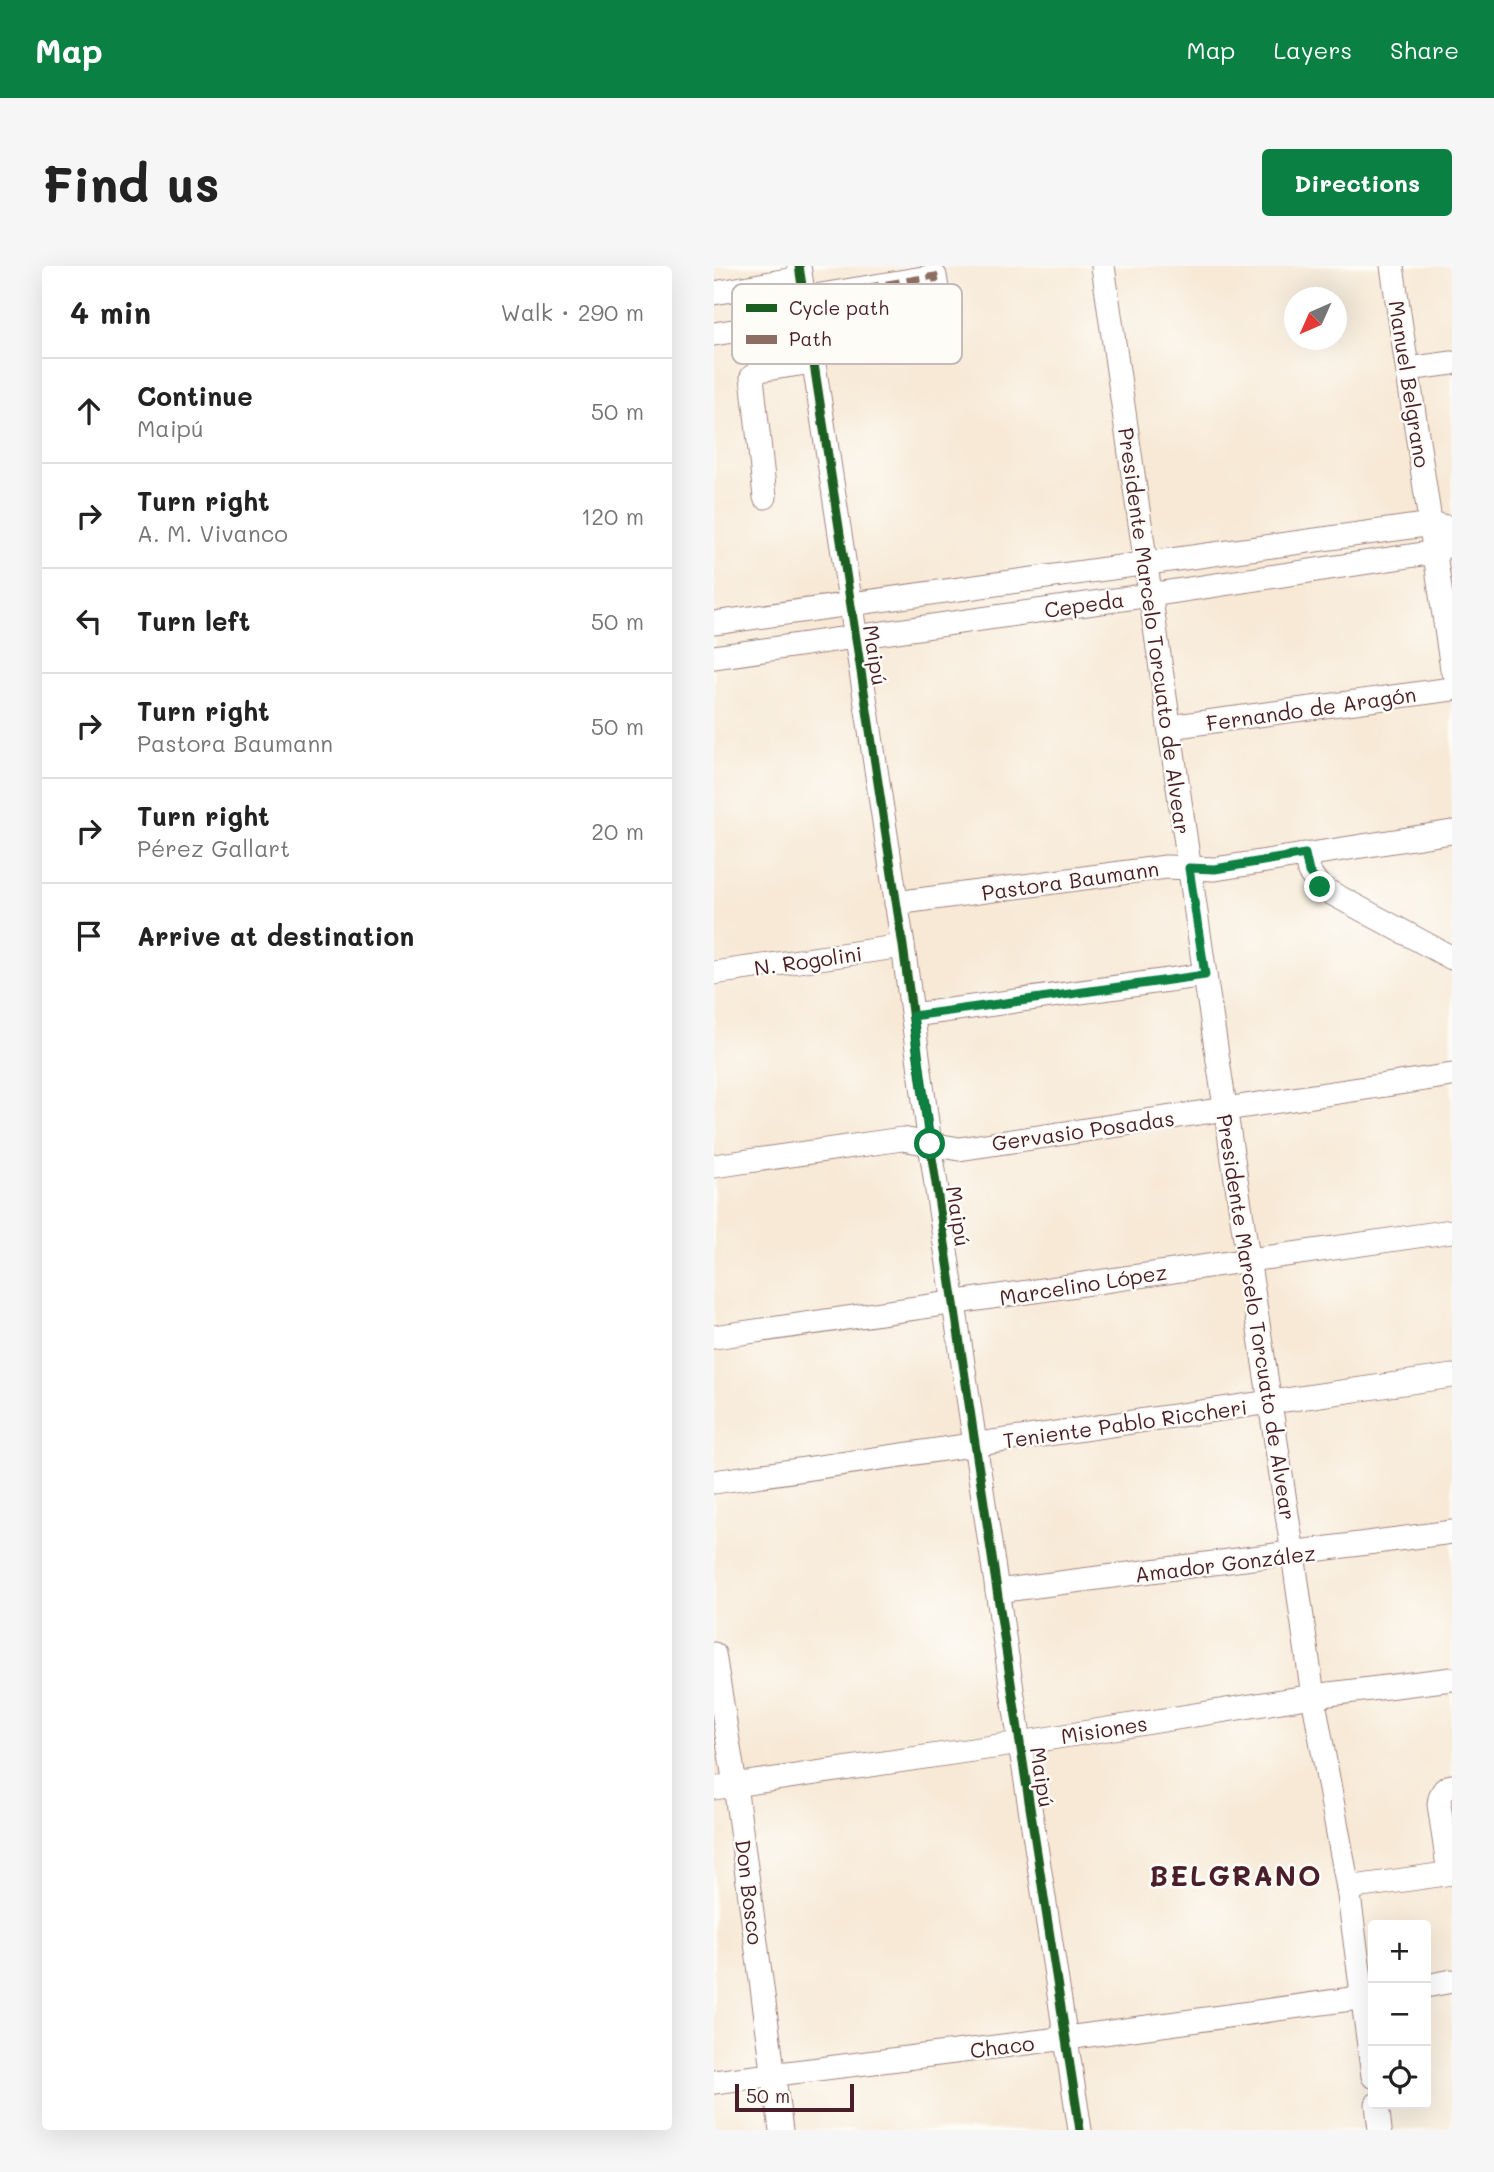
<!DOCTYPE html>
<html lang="en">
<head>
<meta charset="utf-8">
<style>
  body { margin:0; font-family:Mali,sans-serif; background:#f6f6f6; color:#222 }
  .controls { position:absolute; right:21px; bottom:21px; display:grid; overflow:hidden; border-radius:7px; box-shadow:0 7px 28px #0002 }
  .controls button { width:63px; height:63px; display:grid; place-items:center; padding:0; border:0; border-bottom:2px solid #e0e0e0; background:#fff; color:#222; font:35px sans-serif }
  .compass { position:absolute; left:570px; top:21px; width:63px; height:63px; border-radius:50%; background:#fff; box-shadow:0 7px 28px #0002; rotate:225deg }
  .scale { position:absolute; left:21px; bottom:18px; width:119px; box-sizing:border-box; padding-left:7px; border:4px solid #4a1f2b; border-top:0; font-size:19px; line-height:24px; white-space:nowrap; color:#4a1f2b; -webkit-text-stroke:5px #fdfcf7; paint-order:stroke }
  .stop { position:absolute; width:21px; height:21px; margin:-16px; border:5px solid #0b8043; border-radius:50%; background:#fff }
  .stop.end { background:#0b8043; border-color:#fff; box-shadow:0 2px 7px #0008 }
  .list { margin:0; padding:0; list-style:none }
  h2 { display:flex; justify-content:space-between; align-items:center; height:91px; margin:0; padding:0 28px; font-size:30px }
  h2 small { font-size:23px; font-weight:400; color:#767676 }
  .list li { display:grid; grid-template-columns:46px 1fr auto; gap:21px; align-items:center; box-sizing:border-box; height:105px; padding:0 28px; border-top:2px solid #e0e0e0 }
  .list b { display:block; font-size:26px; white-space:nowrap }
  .list p { margin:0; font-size:23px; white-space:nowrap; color:#767676 }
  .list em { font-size:23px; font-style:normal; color:#767676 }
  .icon { flex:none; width:38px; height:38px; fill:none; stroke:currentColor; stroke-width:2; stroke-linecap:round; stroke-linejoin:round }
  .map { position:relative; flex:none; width:738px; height:1864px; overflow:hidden; border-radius:7px }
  header { display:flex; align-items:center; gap:42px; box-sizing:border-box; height:98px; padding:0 35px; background:#0b8043; color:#fff }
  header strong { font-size:33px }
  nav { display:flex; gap:38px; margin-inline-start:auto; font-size:24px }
  .intro { display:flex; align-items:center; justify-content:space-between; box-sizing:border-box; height:168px; padding:0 42px }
  h1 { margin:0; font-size:49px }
  .button { padding:18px 32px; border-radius:7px; background:#0b8043; color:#fff; font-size:24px; font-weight:700 }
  main { display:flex; gap:42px; padding:0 42px }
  aside { flex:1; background:#fff; border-radius:7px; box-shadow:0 7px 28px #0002 }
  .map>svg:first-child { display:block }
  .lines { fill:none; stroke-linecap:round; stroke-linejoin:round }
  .minor-casing { stroke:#a08480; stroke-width:25 }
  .minor { stroke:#fff; stroke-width:23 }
  .quiet { stroke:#8d6e63; stroke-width:7; stroke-dasharray:14 7; stroke-linecap:butt }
  .cycleway-casing { stroke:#fdfcf7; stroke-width:13 }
  .cycleway { stroke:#1b5e20; stroke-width:9 }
  .route { stroke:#0b8043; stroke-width:9 }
  .labels { text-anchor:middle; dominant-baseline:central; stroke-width:5; stroke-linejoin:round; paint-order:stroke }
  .street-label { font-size:21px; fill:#4a1f2b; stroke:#fdfcf7 }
  .district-label { font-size:28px; font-weight:bold; letter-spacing:2px; fill:#4a1f2b; stroke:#fdfcf7 }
  .key { fill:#fdfcf7; stroke:#c7baba; stroke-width:2 }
  .key-label { font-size:19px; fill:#4a1f2b }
</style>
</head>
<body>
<header>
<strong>Map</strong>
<nav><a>Map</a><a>Layers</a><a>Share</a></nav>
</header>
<div class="intro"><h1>Find us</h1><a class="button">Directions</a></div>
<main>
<aside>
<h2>4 min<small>Walk · 290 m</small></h2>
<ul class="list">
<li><svg class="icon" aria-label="ahead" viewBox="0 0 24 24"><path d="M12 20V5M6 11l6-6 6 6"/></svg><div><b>Continue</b><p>Maipú</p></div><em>50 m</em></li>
<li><svg class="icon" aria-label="right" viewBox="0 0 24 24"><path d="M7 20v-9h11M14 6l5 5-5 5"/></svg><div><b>Turn right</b><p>A. M. Vivanco</p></div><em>120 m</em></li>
<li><svg class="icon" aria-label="left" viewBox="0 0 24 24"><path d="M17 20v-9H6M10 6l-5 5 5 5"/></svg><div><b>Turn left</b></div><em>50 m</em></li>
<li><svg class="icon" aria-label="right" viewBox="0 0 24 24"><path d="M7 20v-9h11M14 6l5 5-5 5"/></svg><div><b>Turn right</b><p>Pastora Baumann</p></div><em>50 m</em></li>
<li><svg class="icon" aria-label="right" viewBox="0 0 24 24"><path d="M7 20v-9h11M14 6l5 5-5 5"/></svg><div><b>Turn right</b><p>Pérez Gallart</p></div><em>20 m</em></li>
<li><svg class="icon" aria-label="arrive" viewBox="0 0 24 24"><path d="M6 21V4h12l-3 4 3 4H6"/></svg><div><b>Arrive at destination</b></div></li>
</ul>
</aside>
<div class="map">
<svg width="738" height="1864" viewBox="0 0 738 1864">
  <rect width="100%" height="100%" fill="#fdfcf7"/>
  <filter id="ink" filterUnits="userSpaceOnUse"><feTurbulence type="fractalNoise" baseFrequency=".0143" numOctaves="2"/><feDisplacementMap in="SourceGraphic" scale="14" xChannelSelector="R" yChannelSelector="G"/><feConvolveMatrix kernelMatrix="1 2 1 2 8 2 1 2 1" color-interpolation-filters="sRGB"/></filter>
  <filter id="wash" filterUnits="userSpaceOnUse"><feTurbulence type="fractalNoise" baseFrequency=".00686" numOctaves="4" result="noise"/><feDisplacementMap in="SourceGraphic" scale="28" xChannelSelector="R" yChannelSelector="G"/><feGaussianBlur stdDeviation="1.57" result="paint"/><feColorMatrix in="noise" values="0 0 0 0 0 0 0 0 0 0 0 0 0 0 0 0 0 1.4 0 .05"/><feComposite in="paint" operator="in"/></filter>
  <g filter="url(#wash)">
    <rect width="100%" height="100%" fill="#f7e9d6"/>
  </g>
  <g filter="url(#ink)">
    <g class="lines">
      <g class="minor-casing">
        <g id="minor">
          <polyline points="85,0 189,680 216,878 306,1477 366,1864"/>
          <polyline points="389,0 491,709 579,1288 599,1430 634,1622 659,1810"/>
          <polyline points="678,0 738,403"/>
          <polyline points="0,27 86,12"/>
          <polyline points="89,32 221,10 228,54"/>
          <polyline points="0,68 92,53"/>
          <polyline points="694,103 738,97"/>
          <polyline points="51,231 38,111 46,104 99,96"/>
          <polyline points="0,357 718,258 738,262"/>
          <polyline points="0,391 436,329 722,286 738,276"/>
          <polyline points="455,461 738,423"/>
          <polyline points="591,588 595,606 606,621 738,692"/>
          <polyline points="182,637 452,601 501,603 738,566"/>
          <polyline points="0,707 189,680"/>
          <polyline points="199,749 491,709"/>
          <polyline points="0,900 188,873 245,883 738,809"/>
          <polyline points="0,1071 738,965"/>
          <polyline points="0,1216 738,1110"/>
          <polyline points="283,1325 738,1266"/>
          <polyline points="0,1388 21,1519 67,1864"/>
          <polyline points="0,1522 306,1477 599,1430 738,1413"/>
          <path d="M735,1607L725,1538C726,1530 729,1521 738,1520"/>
          <polyline points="634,1622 738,1607"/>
          <polyline points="712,1720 738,1715"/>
          <polyline points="0,1816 353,1772 659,1730"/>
          <polyline points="663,1838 666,1864"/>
        </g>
      </g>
      <use href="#minor" class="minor"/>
      <polyline class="quiet" points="89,32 221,10 228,54"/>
      <g class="cycleway-casing">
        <polyline id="cycleway" points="85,0 189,680 216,878 306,1477 366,1864"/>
      </g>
      <use href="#cycleway" class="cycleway"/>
    </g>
  </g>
  <g class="lines" filter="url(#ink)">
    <polyline class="route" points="216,878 199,750 491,709 475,602 501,603 591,588 595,606 606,621"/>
  </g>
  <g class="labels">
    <g class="street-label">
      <text transform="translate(696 118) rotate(81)">Manuel Belgrano</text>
      <text transform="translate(370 338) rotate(-8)">Cepeda</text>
      <text transform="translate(441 365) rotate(82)">Presidente Marcelo Torcuato de Alvear</text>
      <text transform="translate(162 389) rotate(81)">Maipú</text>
      <text transform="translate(597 442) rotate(-8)">Fernando de Aragón</text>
      <text transform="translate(356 614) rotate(-8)">Pastora Baumann</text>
      <text transform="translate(94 694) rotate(-8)">N. Rogolini</text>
      <text transform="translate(369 864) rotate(-8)">Gervasio Posadas</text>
      <text transform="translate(245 950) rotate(81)">Maipú</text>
      <text transform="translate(369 1018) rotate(-9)">Marcelino López</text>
      <text transform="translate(543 1051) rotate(81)">Presidente Marcelo Torcuato de Alvear</text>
      <text transform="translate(411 1157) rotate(-8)">Teniente Pablo Riccheri</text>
      <text transform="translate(511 1297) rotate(-7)">Amador González</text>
      <text transform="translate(390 1463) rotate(-9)">Misiones</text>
      <text transform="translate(329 1511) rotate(81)">Maipú</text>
      <text transform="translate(36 1626) rotate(83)">Don Bosco</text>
      <text transform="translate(288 1780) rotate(-7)">Chaco</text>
    </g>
    <g class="district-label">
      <text x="522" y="1609">BELGRANO</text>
    </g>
  </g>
  <rect x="18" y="18" width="230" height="80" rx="10" class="key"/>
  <rect x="32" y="38" width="31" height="8" fill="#1b5e20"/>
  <rect x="32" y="69" width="31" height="9" fill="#8d6e63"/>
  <g class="key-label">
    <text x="75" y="49">Cycle path</text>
    <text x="75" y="80">Path</text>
  </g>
</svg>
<div class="controls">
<button>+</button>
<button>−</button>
<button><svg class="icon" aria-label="locate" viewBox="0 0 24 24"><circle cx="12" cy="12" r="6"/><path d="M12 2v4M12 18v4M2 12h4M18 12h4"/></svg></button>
</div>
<svg class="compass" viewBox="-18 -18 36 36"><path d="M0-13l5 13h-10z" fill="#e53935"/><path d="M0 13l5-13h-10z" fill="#767676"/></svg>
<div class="scale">50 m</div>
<div class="stop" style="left:216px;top:878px"></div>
<div class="stop end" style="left:606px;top:621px"></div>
</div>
</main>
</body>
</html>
